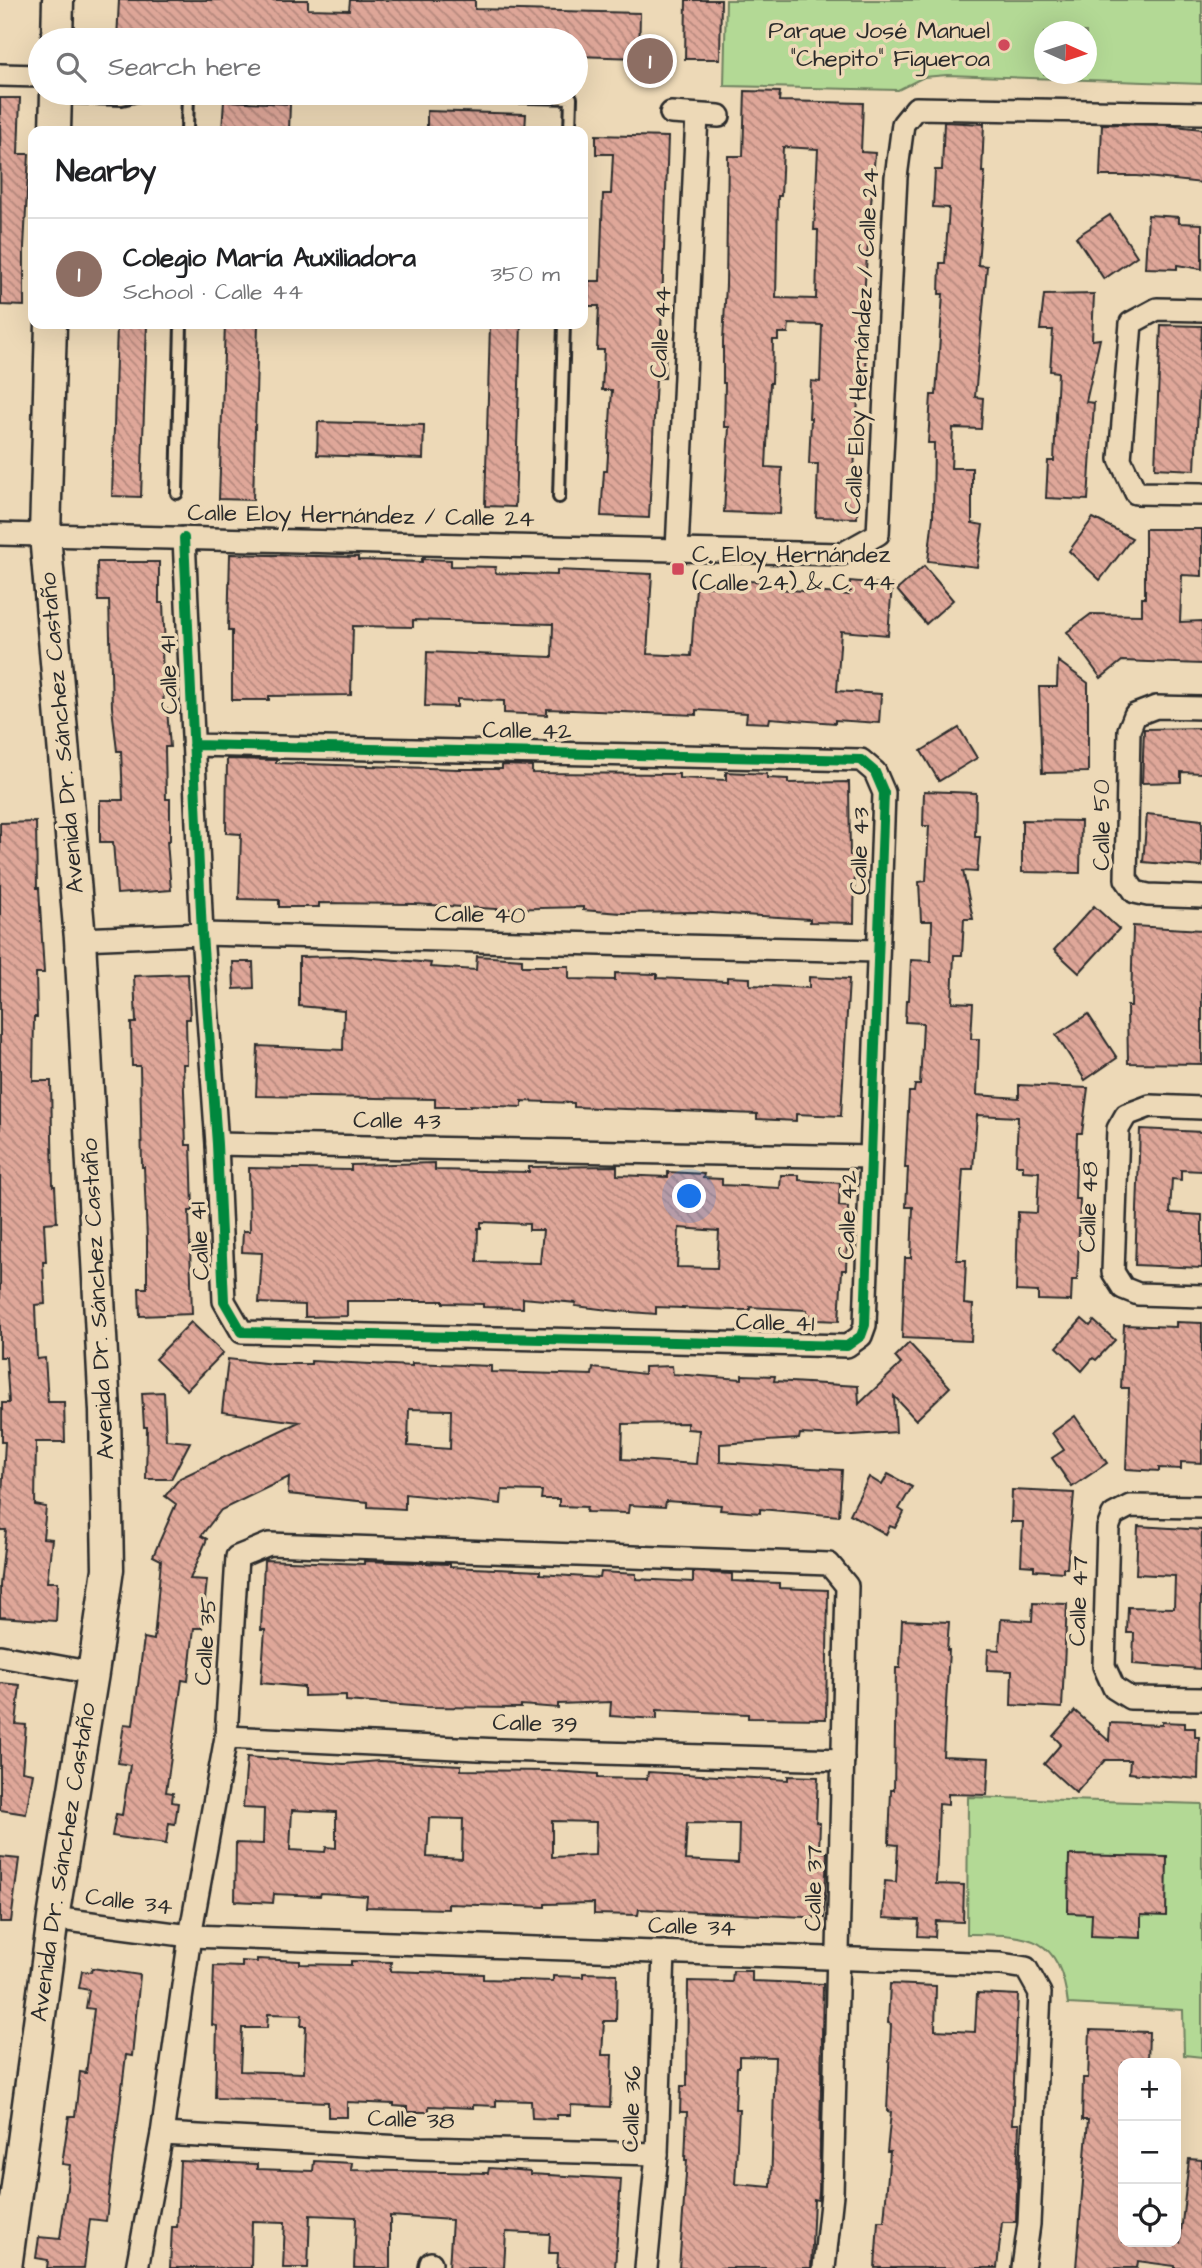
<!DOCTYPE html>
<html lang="en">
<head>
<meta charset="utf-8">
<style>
  body { margin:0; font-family:"Architects Daughter",sans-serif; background:#f2f2f2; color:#202124 }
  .controls { position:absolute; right:21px; bottom:21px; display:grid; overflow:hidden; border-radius:14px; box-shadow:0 7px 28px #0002 }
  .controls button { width:63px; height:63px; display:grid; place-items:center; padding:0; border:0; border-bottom:2px solid #e0e0e0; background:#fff; color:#202124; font:35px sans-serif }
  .compass { position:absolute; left:1034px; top:21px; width:63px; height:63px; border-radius:50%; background:#fff; box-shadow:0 7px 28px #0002; rotate:93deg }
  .you { position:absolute; left:690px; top:1197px; width:24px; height:24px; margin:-18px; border:5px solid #fff; border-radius:50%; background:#1a73e8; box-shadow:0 0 0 10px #1a73e833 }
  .badge { display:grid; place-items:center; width:46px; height:46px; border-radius:50%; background:#111827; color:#fff; font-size:23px; font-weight:700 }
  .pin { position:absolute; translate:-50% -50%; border:4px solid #fff; box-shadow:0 2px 7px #0006 }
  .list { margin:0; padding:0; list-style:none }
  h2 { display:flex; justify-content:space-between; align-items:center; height:91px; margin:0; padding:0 28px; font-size:30px }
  h2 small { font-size:23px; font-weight:400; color:#757577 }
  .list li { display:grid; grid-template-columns:46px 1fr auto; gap:21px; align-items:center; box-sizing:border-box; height:112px; padding:0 28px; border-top:2px solid #e0e0e0 }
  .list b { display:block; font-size:26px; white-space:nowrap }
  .list p { margin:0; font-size:23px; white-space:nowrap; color:#757577 }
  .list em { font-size:23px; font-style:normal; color:#757577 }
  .icon { flex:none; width:38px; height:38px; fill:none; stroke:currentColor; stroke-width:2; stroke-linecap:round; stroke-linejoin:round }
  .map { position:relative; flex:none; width:1202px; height:2268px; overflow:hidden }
  .search { position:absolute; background:#fff; box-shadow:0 7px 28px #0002; left:28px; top:28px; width:560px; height:77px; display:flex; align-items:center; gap:18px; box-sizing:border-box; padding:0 24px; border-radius:38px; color:#757577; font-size:26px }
  .panel { position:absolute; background:#fff; box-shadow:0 7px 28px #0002; left:28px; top:126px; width:560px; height:203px; border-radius:14px }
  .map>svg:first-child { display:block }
  .green { fill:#b3d995; stroke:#6f8260; stroke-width:2; fill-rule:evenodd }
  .building { fill:url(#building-back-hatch); stroke:#2b2b2b; stroke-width:2; fill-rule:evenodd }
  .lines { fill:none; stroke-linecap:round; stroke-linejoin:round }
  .lane-casing { stroke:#2b2b2b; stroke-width:16 }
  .street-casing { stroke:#2b2b2b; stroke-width:26 }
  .secondary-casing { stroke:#2b2b2b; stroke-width:35 }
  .lane { stroke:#edd9b7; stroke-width:10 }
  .street { stroke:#edd9b7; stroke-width:21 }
  .secondary { stroke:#edd9b7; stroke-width:30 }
  .cycleway-casing { stroke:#edd9b7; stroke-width:15 }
  .cycleway { stroke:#00873e; stroke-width:10 }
  .poi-dot { fill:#d1495b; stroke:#edd9b7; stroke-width:2.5 }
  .labels { text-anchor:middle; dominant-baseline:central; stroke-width:7; stroke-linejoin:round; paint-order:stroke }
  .poi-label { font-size:24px; fill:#2b2b2b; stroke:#edd9b7; text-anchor:end }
  .street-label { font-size:24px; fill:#2b2b2b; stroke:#edd9b7 }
</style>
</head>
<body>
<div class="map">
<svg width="1202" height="2268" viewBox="0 0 1202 2268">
  <defs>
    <pattern id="building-back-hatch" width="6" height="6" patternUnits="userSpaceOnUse" patternTransform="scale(1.75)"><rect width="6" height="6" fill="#dfa799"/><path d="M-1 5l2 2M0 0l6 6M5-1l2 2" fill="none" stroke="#b5887d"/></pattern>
  </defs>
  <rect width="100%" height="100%" fill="#edd9b7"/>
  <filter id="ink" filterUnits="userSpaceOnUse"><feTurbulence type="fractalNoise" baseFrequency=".0143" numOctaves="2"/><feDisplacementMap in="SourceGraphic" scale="14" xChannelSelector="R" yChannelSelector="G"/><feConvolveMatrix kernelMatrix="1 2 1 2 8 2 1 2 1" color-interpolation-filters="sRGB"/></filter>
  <g filter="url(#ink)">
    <g class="green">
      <path d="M726,0H1202V84L947,75L924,77L898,90L724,86ZM1044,32H1086V74H1044Z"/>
      <path d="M968,1797L1202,1804V2057L1184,2055L1183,2010L1068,2004C1059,1934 1030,1935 967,1934Z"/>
    </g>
    <g class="building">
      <polygon points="119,0 308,0 308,9 349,10 350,0 475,0 475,9 640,13 639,58 576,56 576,40 117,40"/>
      <polygon points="686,0 721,0 720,59 685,59"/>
      <path d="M745,91L780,92L779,101L863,103L861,152L875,153L865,282L863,338H867L866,373H861L856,422L854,477H858L857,518L816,517L818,464H809L811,418H809L811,381L820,382L822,325L789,324L788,333H778V340H773L772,383H770L766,467L782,468L780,514L724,512L729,427H724L725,383H723V341L726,284L728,156H743ZM783,147L818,149L814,230H818L816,299L776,298L778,196H781Z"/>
      <polygon points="0,98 20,98 18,154 29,154 24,247 24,306 1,305"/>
      <polygon points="224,101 290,104 289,131 222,131"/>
      <polygon points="427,111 526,114 525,131 427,131"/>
      <polygon points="944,122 984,124 982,172 985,172 978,265 987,266 975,397 983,398 981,429 953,428 951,468 972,468 972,523 983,525 977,567 928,561 933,517 934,443 928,443 931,395 936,395 943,294 939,294 940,263 945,263 949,208 933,207 935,170 942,170"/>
      <polygon points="1102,124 1166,125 1202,129 1202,183 1137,176 1100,176"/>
      <polygon points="596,135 668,137 661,332 666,333 665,378 656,378 649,518 601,516 604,471 607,471 612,390 602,390 604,350 597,350 599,306 588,306 589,281 600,281 603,194 611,194 613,154 596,154"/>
      <polygon points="1110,215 1137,256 1104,279 1076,237"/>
      <polygon points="1148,215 1179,217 1179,223 1202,224 1202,269 1177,265 1177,269 1145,268"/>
      <polygon points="1094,294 1092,340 1100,339 1086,402 1094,403 1088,500 1046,498 1048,461 1054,461 1058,372 1050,371 1053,330 1040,330 1044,295"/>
      <polygon points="117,324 147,324 141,497 112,496"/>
      <polygon points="225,324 258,324 253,500 219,499"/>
      <polygon points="490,324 521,324 515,507 485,506"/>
      <polygon points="1161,325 1202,326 1195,470 1155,468"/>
      <polygon points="318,422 424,425 423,459 317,455"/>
      <polygon points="1093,518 1132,538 1100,580 1069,551"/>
      <polygon points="1145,529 1202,529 1202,576 1182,575 1180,622 1202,621 1202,664 1122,661 1101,678 1067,632 1091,614 1142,615 1142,598 1145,598"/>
      <polygon points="230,554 358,557 358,560 422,562 422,559 451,560 451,566 496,567 495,573 557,575 557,570 652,574 647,654 691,656 696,586 746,589 746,581 779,582 779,589 849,595 850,581 892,585 888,635 841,631 837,691 881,694 879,723 835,720 835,723 770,718 769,723 746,722 747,713 696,710 696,715 547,709 547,715 504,713 504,701 457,699 457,707 425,706 427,652 552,657 553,624 413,620 413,627 353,626 351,695 269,696 269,700 232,700 232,631 228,631"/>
      <polygon points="97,562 159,562 159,603 163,603 165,650 162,650 164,709 167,709 170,747 165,747 166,799 170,799 170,841 167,841 171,890 117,894 113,842 100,842 100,800 123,800 121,751 117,751 112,707 109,601 98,601"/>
      <polygon points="924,566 953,600 926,624 897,590"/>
      <polygon points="1058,661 1088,683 1088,772 1042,773 1039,687 1057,687"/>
      <polygon points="959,728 977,758 939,781 921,751"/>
      <polygon points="1202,728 1202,773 1181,772 1181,782 1142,783 1144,729"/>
      <polygon points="227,759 276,760 276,763 459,769 502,769 502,765 532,766 532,773 679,774 679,778 726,780 726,772 767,774 767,778 788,779 788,783 849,782 850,855 855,855 854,923 810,922 810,919 696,912 621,913 583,910 583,907 496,909 414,904 319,903 319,907 279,907 279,900 239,899 241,834 226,833"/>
      <polygon points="924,791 976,793 975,837 980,837 977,872 963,871 973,919 964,919 962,955 954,955 952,1002 973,1003 971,1039 979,1039 977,1095 1019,1098 1019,1085 1088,1088 1082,1133 1077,1133 1075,1199 1080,1199 1078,1263 1077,1280 1072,1280 1071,1301 1038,1300 1038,1292 1016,1291 1018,1212 1037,1213 1039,1172 1023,1171 1023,1165 1016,1165 1018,1117 977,1115 973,1169 963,1169 957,1260 966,1260 964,1304 973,1305 971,1341 902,1338 905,1258 911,1258 913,1207 906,1207 908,1168 905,1168 909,1092 914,1092 915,1085 920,1085 923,1023 905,1022 906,1000 909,1000 911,960 931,961 932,921 921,921 919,882 926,881 929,826 923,826"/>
      <polygon points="1147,814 1202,820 1202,867 1143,862"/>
      <polygon points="1022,820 1081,821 1080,873 1022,872"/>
      <polygon points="36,822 37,888 39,888 44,973 36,973 37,1017 34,1017 33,1081 51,1081 53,1186 55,1186 57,1222 44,1223 46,1262 43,1262 45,1304 35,1305 37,1359 45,1358 48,1402 64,1402 65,1442 36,1442 35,1505 46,1507 43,1538 52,1539 47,1582 58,1582 56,1621 0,1617 0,1585 6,1530 0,1530 5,1442 2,1442 2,1403 9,1403 6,1357 0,1357 0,823"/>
      <polygon points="1094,906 1119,929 1079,973 1054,950"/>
      <polygon points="1133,926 1202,930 1202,1064 1128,1063 1127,1006 1131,1006"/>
      <polygon points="350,956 431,963 430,967 476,970 477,956 522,959 522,966 569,966 569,979 615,980 615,973 657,974 657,978 727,981 727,977 750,978 750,985 809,988 809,977 849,979 841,1116 796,1114 796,1121 757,1119 757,1114 574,1107 574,1103 522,1101 522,1107 470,1105 470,1107 435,1107 435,1099 256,1096 258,1046 343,1050 344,1010 299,1006 299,957"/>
      <polygon points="233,962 253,962 254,988 234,989"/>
      <polygon points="188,974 190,1019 186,1019 187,1064 183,1064 186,1145 191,1145 192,1176 193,1211 189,1211 192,1314 140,1316 139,1288 147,1288 147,1239 144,1167 142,1167 140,1066 132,1066 131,1023 136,1023 134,976"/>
      <polygon points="1088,1014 1117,1058 1085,1080 1056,1035"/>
      <polygon points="1140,1129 1202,1132 1202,1171 1181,1170 1181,1180 1172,1179 1170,1213 1202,1215 1202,1268 1135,1265"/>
      <path d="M435,1163V1170L529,1172V1167L617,1166V1175L668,1177V1172L704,1174L703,1178L722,1179V1185L780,1188L781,1175H799V1180L840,1183L839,1206L848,1207L846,1270H842L839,1321L817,1320L818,1316L807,1315V1310L750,1307V1310H735L656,1307V1314L617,1311L575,1306L576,1303L523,1298V1308L483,1307V1304L443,1303V1301H347V1316L305,1317V1305L259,1303L262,1253L242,1252L243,1231H250L249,1168L351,1170V1165ZM481,1222L529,1224V1230H543L540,1263L477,1262L478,1228H481ZM679,1228L719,1231L717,1268L677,1267Z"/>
      <polygon points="1082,1319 1090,1326 1094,1321 1115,1340 1096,1360 1093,1358 1082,1371 1057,1347"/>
      <polygon points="191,1322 223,1353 187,1390 155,1359"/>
      <polygon points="1176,1322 1202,1323 1202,1463 1181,1462 1181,1469 1159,1468 1159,1471 1126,1469 1129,1388 1121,1388 1124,1325 1176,1327"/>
      <path d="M909,1343L950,1387L916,1420L894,1396L896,1432L839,1436L800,1434L799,1439L720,1444V1462L842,1470L839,1516L760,1509V1513L720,1510L721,1505L666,1501L665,1507L629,1505L628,1513L586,1512L587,1507L559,1506V1499H541L542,1491L502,1490L501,1504L405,1494V1509L368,1507V1502L288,1494L289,1477L221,1510L201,1536L207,1539L190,1579L207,1580L202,1628H194L188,1681L182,1680L166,1792L173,1793L172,1802L178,1803L175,1824L169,1823L166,1844L112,1836L116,1814L122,1815L130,1765L118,1763L124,1724L133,1725L144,1638L154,1640L161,1560L153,1556L176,1504L165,1496L180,1478L299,1422L222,1412L228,1359L274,1364H311V1361L412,1366V1363L491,1366V1372L592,1375L593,1368L644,1374V1367L672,1366L673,1374L742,1379V1375L775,1376L774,1381L858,1386L859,1404L901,1364L895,1357ZM409,1409L451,1410L450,1449L408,1446ZM687,1423V1429L699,1430L696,1464L622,1459L623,1424Z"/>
      <polygon points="164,1392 166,1440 190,1442 171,1479 146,1479 147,1427 144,1427 142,1393"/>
      <polygon points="1075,1416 1107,1463 1072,1487 1052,1458 1064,1450 1052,1433"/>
      <polygon points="888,1474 912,1487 899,1509 904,1512 895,1528 890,1526 886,1534 850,1514 869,1477 882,1485"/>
      <polygon points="1012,1490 1074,1493 1067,1568 1063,1568 1063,1572 1034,1570 1034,1566 1021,1565 1023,1522 1011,1522"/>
      <polygon points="1138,1526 1202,1530 1200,1669 1133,1664 1134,1633 1127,1633 1128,1607 1174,1608 1175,1576 1136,1574"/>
      <polygon points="264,1560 364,1564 364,1561 450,1564 450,1567 540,1571 540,1574 600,1578 601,1572 636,1574 636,1579 693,1582 693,1572 732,1574 732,1581 779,1583 779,1588 828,1590 826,1719 748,1718 748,1714 657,1710 657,1719 610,1716 611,1702 558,1704 558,1708 521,1705 521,1708 426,1707 346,1701 346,1695 304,1696 304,1687 261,1683 265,1630 261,1630"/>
      <polygon points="1033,1603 1067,1604 1062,1708 1011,1705 1012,1671 987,1670 988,1649 999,1650 1001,1619 1032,1621"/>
      <polygon points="902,1620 949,1622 947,1650 949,1650 943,1756 989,1758 987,1795 948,1794 948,1805 939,1804 936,1884 964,1885 963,1922 936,1921 935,1937 918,1936 919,1920 883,1918 885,1881 896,1882 898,1845 889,1844 891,1790 894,1790 896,1668 900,1668"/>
      <polygon points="0,1683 20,1685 16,1724 26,1725 22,1771 33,1773 26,1814 0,1810"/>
      <polygon points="1075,1711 1109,1741 1110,1723 1162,1725 1162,1722 1185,1723 1185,1728 1195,1728 1195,1737 1199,1737 1198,1779 1129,1773 1130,1760 1105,1760 1076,1793 1044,1764 1061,1744 1053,1736"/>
      <path d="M247,1757L344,1764L379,1761L461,1765V1770L551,1771L598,1774V1778L647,1779L648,1772L788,1780V1776L818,1777L816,1822L820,1823L819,1851L827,1852L824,1918L639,1909L638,1915L594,1914V1903L545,1904V1907L448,1904V1909L366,1907L367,1896L321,1893L320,1896L274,1894L273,1903L235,1901L236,1843L263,1844L264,1809L243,1808ZM292,1810L336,1812V1848L326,1847L325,1852L290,1850ZM429,1818L463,1819L462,1859L427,1857ZM552,1821L596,1822L595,1855L552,1857ZM687,1823L739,1824L738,1863L685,1860Z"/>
      <polygon points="1069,1855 1167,1857 1166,1916 1141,1915 1141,1938 1091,1936 1092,1914 1068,1913"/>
      <polygon points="0,1857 19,1859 11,1922 0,1922"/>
      <path d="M257,1959L300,1961V1964L351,1965V1961L391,1962L390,1971L483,1974V1979L553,1981V1976L583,1977V1973L617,1974L616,2021H604L602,2055H612L610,2107L571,2105V2115H557V2119L532,2118L531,2101L496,2100V2106L473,2105V2108L429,2106V2112H407V2107L394,2106V2104L347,2102V2117H328V2102L215,2098L217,2026L212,2025L214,1966L242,1967V1961L257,1962ZM268,2014L302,2015L301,2026H306L304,2073L240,2071L242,2028H267Z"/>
      <polygon points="92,1968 140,1975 132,2056 126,2055 106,2221 90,2219 84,2268 47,2268 48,2260 36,2258 39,2237 60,2239 70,2165 62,2164 69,2116 75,2116 80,2072 86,2073 94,2009 86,2008 89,1990 79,1988 82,1971 91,1972"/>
      <path d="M733,1971H752V1981L823,1984L819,2193L818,2200L814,2199L811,2268H679L687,2160H685L687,2112H680L681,2086H687L688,1981L732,1982ZM739,2056L775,2057L771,2187L735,2184L739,2109H735L737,2067H739Z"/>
      <polygon points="890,1984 936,1986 935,2030 975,2032 977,1993 1018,1995 1012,2124 1019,2124 1016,2222 1002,2222 997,2268 875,2268 878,2221 884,2221 890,2152 887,2152 891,2112 887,2111 891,2024 888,2023"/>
      <polygon points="1090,2030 1149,2032 1148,2063 1123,2063 1123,2242 1180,2242 1189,2159 1202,2160 1202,2268 1175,2268 1175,2266 1138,2261 1137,2268 1076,2268 1088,2120 1082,2120 1083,2078 1088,2078"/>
      <polygon points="180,2161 257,2164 257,2169 313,2171 314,2161 352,2163 351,2170 488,2173 489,2168 530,2171 530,2174 621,2179 615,2268 557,2268 558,2253 549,2253 550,2234 506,2232 504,2268 449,2268 452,2220 390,2216 390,2268 354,2268 356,2217 310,2215 308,2268 283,2268 285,2222 252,2221 251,2268 170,2268 172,2227 177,2227"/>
    </g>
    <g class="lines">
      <g class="lane-casing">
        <g id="lane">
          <polyline points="378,93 571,98 570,131"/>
          <polyline points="59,97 122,99 148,93"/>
          <polyline points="187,131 188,93"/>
          <polyline points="177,493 181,324"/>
          <polyline points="559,497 564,324"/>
        </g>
      </g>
      <g class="street-casing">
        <g id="street">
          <polyline points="0,75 40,76"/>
          <polyline points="671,113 719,116"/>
          <polyline points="1202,310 1157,309 1131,323 1120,459 1136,493 1202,494"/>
          <polyline points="0,534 842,554 878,534 896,177 903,124 916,108 1202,113"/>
          <polyline points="184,538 202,934 217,1144 224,1301 242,1332 847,1346 861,1336 865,1325 884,793 875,772 861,760 193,745"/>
          <polyline points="677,550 697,115"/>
          <polyline points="1202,708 1156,707 1135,715 1129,730 1126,879 1135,892 1148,895 1202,897"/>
          <polyline points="80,939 202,934 877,951"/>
          <polyline points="1202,1108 1150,1106 1126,1115 1118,1129 1113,1272 1123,1288 1138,1294 1202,1296"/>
          <polyline points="217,1144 871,1157"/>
          <polyline points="1202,1507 1130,1506 1113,1515 1108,1528 1104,1666 1114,1688 1130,1698 1202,1699"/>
          <polyline points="0,1656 93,1673"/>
          <polyline points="226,1737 499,1750 843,1760"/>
          <polyline points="53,1918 190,1936 1001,1964 1026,1968 1040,1993 1029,2224 1023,2268"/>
          <polyline points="162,2134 421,2148 657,2154"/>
          <polyline points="137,2268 162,2134 190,1936 226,1737 237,1557 269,1544 829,1564 847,1586 832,2194 824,2268"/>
          <polyline points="430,2268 431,2263"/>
          <polyline points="646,2268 657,2154 664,1952"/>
        </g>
      </g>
      <g class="secondary-casing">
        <g id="secondary">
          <polyline points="57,40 58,0"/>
          <polyline points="55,131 56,93"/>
          <path id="s1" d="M6,2268L53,1918L93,1673L108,1569L105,1411L80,939L45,535L51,324"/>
        </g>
      </g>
      <use href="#lane" class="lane"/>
      <use href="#street" class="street"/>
      <use href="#secondary" class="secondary"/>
      <g class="cycleway-casing">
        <polyline id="cycleway" points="184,538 202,934 217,1144 224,1301 242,1332 847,1346 861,1336 865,1325 884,793 875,772 861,760 193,745"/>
      </g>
      <use href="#cycleway" class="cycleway"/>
    </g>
  </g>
  <g class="poi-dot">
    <circle cx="1004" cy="45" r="7"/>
    <rect x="671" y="562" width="14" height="14" rx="3.5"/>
  </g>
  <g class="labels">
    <g class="poi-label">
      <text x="990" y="31">Parque José Manuel<tspan x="990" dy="28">"Chepito" Figueroa</tspan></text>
      <text x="692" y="555" text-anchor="start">C. Eloy Hernández<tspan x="692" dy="28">(Calle 24) &amp; C. 44</tspan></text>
    </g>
    <g class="street-label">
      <text transform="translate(661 332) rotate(-87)">Calle 44</text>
      <text transform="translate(862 341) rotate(-87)">Calle Eloy Hernández / Calle 24</text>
      <text transform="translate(361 516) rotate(1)">Calle Eloy Hernández / Calle 24</text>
      <text transform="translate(169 675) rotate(-92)">Calle 41</text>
      <text transform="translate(527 731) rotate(1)">Calle 42</text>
      <text transform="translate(62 733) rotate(-95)">Avenida Dr. Sánchez Castaño</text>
      <text transform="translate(1102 825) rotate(-90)">Calle 50</text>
      <text transform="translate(860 851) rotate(-88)">Calle 43</text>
      <text transform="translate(480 915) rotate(1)">Calle 40</text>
      <text transform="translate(397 1121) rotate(1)">Calle 43</text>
      <text transform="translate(1089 1207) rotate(-88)">Calle 48</text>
      <text transform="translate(848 1215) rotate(-88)">Calle 42</text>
      <text transform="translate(200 1241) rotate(-93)">Calle 41</text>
      <text transform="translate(98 1299) rotate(-93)">Avenida Dr. Sánchez Castaño</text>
      <text transform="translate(775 1323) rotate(1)">Calle 41</text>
      <text transform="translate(1079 1601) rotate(-88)">Calle 47</text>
      <text transform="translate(206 1641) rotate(-86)">Calle 35</text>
      <text transform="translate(535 1724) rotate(2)">Calle 39</text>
      <text stroke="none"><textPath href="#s1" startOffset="410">Avenida Dr. Sánchez Castaño</textPath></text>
      <text transform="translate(814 1888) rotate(-89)">Calle 37</text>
      <text transform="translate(129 1902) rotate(7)">Calle 34</text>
      <text transform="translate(692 1927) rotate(2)">Calle 34</text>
      <text transform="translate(632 2109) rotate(-88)">Calle 36</text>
      <text transform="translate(411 2120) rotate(2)">Calle 38</text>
    </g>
  </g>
</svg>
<div class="controls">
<button>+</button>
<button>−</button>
<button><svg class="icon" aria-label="locate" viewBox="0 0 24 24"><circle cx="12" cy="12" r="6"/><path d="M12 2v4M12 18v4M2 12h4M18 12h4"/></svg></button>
</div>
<svg class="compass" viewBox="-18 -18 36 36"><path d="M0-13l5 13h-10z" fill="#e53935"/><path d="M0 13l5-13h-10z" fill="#757577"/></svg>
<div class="you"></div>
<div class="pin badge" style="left:650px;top:61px;background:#8d6e63">1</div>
<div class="search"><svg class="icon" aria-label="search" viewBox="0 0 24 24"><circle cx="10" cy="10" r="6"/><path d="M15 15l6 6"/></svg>Search here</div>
<section class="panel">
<h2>Nearby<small></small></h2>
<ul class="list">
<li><span class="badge" style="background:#8d6e63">1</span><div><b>Colegio María Auxiliadora</b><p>School · Calle 44</p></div><em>350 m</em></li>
</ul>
</section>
</div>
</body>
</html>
